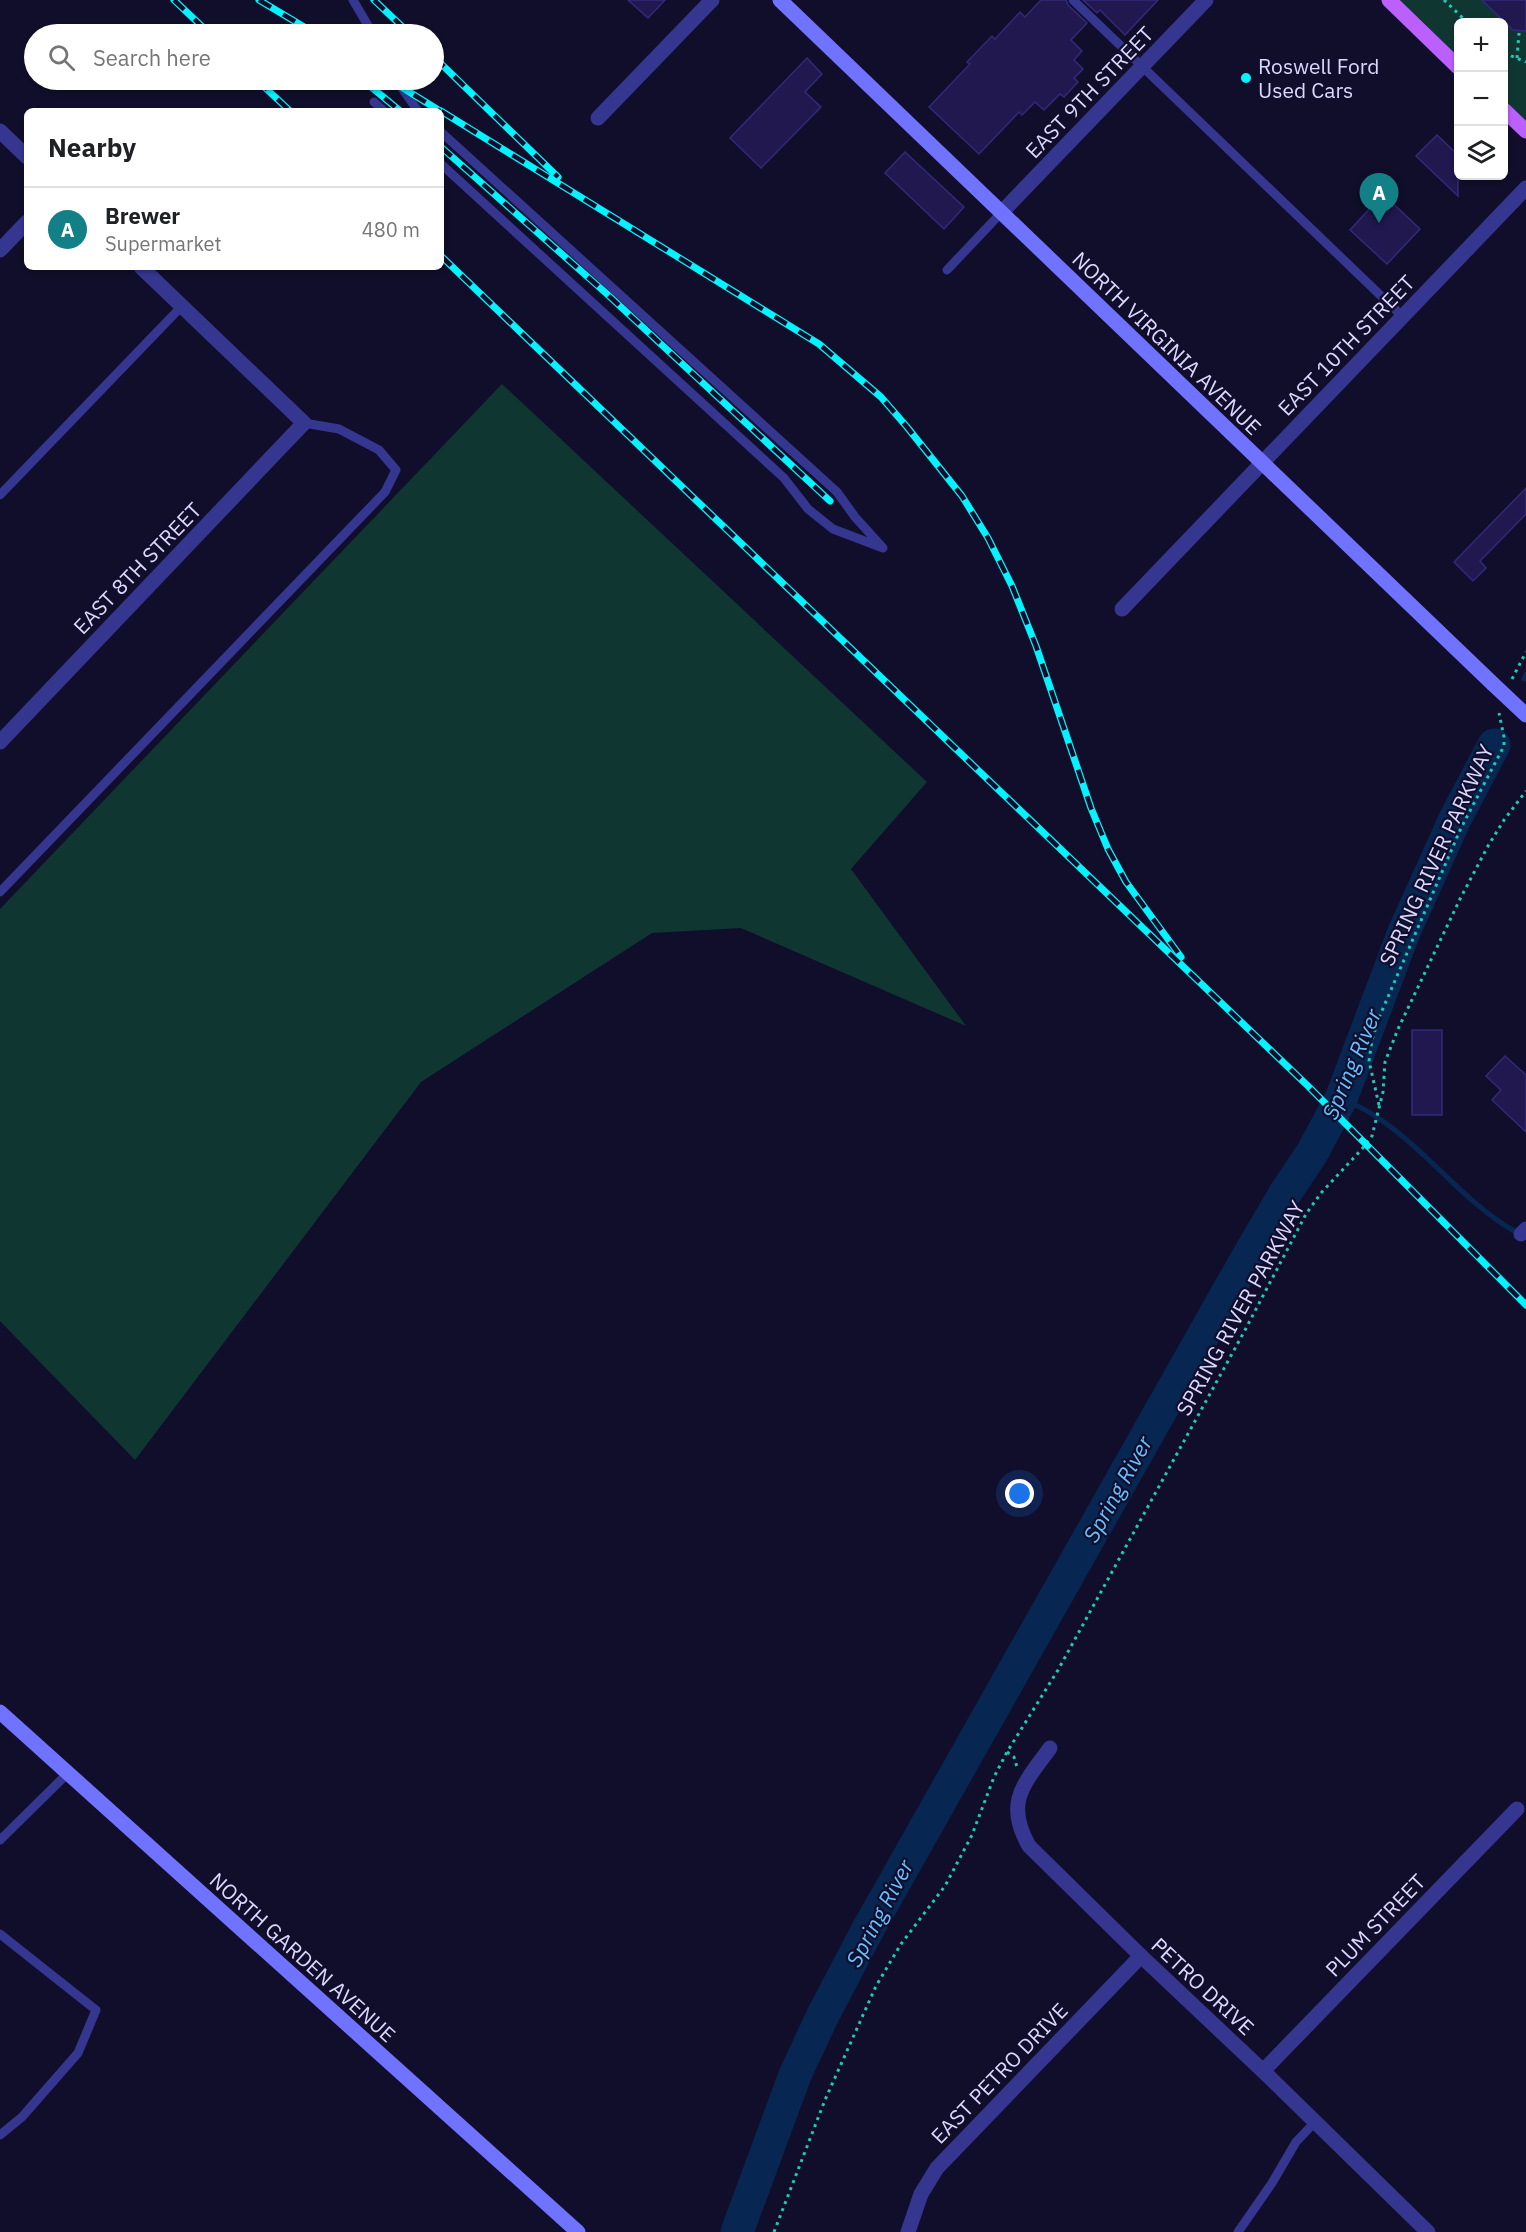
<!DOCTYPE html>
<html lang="en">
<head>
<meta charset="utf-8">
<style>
  body { margin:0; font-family:"IBM Plex Sans",sans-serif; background:#f2f2f2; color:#202124 }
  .controls { position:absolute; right:18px; top:18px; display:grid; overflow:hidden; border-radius:9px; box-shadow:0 2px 4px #0004 }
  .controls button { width:54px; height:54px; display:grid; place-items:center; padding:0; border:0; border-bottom:2px solid #e0e0e0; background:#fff; color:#202124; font:30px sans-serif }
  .you { position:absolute; left:1020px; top:1494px; width:21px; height:21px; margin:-15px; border:4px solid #fff; border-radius:50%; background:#1a73e8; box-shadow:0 0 0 9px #1a73e833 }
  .badge { display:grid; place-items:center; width:39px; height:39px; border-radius:50%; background:#137f87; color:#fff; font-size:20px; font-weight:700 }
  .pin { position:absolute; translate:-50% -50px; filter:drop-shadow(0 2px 3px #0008) }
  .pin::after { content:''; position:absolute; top:32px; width:21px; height:18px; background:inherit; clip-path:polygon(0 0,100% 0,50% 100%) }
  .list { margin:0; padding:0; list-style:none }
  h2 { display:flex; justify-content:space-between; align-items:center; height:78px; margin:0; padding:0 24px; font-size:26px }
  h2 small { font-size:20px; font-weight:400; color:#757577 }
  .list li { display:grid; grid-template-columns:39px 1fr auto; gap:18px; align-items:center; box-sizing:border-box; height:84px; padding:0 24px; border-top:2px solid #e0e0e0 }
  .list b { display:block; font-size:22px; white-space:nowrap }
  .list p { margin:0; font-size:20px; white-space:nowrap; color:#757577 }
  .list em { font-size:20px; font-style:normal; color:#757577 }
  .icon { flex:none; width:33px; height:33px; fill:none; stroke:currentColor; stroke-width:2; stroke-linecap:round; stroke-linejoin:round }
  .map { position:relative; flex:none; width:1526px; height:2232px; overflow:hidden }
  .search { position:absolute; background:#fff; box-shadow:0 2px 4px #0004; left:24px; top:24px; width:420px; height:66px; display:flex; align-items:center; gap:15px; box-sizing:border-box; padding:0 21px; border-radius:33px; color:#757577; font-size:22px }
  .panel { position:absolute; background:#fff; box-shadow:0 2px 4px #0004; left:24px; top:108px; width:420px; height:162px; border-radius:9px }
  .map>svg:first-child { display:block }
  .green { fill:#103632 }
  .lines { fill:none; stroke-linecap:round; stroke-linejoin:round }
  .stream { stroke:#072651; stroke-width:5 }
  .river { stroke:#072651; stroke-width:33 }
  .building { fill:#20184e; stroke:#34287c; stroke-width:1.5 }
  .path { stroke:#23c8b5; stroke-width:3; stroke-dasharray:3 4.5; stroke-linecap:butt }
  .lane { stroke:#34368f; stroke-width:9 }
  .street { stroke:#34368f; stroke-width:15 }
  .secondary { stroke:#6f73ff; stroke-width:15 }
  .primary { stroke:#bb5fff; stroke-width:15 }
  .rail-casing { stroke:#04f3ff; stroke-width:7 }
  .rail { stroke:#110e2b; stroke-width:4.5; stroke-dasharray:14; stroke-linecap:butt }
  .secondary-bridge { stroke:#6f73ff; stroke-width:15 }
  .poi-dot { fill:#04f3ff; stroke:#110e2b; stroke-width:2 }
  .labels { text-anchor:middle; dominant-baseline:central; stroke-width:4.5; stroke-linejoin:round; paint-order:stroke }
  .poi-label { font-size:21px; fill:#dad8ff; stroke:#110e2b; text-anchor:start }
  .street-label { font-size:21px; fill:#dad8ff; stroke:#110e2b }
  .water-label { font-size:22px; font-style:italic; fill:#66c0ff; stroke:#110e2b }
</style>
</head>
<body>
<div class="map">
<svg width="1526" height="2232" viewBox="0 0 1526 2232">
  <rect width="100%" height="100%" fill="#110e2b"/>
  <g class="green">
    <polygon points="1389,0 1526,0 1526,131 1504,110 1504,22 1458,22 1458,67"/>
    <polygon points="502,384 927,782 851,869 966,1026 741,928 652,933 421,1082 135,1460 0,1321 0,909"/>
  </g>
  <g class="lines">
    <g class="stream">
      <polyline points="1524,679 1526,674"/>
      <path d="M1341,1099C1350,1103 1359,1106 1367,1111C1421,1142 1459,1199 1514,1231"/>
    </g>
    <polyline class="river" points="737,2232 795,2075 822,2017 867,1931 1247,1258 1284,1195 1312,1153 1341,1099 1404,932 1455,819 1494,745"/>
  </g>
  <g class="building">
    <polygon points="628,0 665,0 648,18"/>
    <polygon points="1041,0 1066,0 1068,5 1087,23 1071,40 1082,51 1074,60 1083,69 1074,78 1078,82 1064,97 1060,94 1044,110 1035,102 1022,115 1019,112 979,154 929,107 970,64 967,62 992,36 995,39 1020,12 1025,17"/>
    <polygon points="1083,0 1158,0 1125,35 1100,10 1097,13"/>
    <polygon points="1482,0 1526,0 1526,31 1513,30"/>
    <polygon points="807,58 822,74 805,92 821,107 761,168 730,138"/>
    <polygon points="1437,135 1458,155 1458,196 1416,156"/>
    <polygon points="905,152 964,207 944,229 885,173"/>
    <polygon points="1383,194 1420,229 1387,264 1350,230"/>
    <polygon points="1526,488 1526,514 1480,561 1486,568 1473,581 1454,562"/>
    <rect x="1412" y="1030" width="30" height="85"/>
    <polygon points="1505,1056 1526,1075 1526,1132 1492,1100 1501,1090 1486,1076"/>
  </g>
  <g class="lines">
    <g class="path">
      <polyline points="1444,0 1467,22"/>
      <polyline points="1504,53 1526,62"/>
      <polyline points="1517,58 1519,33"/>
      <polyline points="1512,679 1526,652"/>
      <polyline points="1379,1105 1369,1061 1372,1040 1378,1020 1461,828 1504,746 1504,737 1499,713"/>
      <polyline points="1007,1752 1014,1757 1017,1767"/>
      <polyline points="774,2232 825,2100 876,1986 901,1944 945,1886 972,1835 994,1777 1007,1752 1058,1670 1244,1332 1306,1214 1321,1193 1362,1149 1372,1136 1383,1092 1385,1062 1398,1029 1460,899 1488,846 1504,820 1526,791"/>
    </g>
    <g class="lane">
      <polyline points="353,0 373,34"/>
      <polyline points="1073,0 1403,317"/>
      <polyline points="396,80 418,111"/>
      <polyline points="374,102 384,111"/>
      <polyline points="441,132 837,492 855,517 883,548 833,529 808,509 784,478 441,164"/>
      <polyline points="947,270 1001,213"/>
      <polyline points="0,495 182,306"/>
      <polyline points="0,892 385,492 396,470 379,450 339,429 304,423"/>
      <polyline points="0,1840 68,1773"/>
      <polyline points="0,1934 96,2010 78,2053 22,2117 0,2135"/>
      <polyline points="1238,2232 1272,2183 1296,2142 1315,2122"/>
    </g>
    <g class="street">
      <polyline points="598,118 712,0"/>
      <polyline points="0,131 27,157"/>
      <polyline points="1001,213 1206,0"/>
      <polyline points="0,250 27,222"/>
      <polyline points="1122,609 1526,188"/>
      <polyline points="0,742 304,423 141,267"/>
      <polyline points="1521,1234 1526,1229"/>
      <path d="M1050,1748C1024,1784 1004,1802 1029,1846L1141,1956L1263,2071L1428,2232"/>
      <polyline points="1263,2071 1517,1809"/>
      <polyline points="908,2232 921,2194 937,2168 1141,1956"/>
    </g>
    <g class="secondary">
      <polyline points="780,0 1493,684"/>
      <polyline points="0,1712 578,2232"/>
    </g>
    <g class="primary">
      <polyline points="1389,0 1458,67"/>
      <polyline points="1504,110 1526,131"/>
    </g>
    <g class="rail-casing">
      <g id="rail">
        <polyline points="174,0 210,34"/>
        <polyline points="259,0 316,34"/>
        <polyline points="374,0 410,34"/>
        <polyline points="434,57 558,177"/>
        <polyline points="257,80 290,111"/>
        <polyline points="363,80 400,111"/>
        <polyline points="390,80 440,111"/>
        <polyline points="441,111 819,344 881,397 907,427 962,496 988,538 1012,586 1036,646 1091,808 1108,849 1126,882 1181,957"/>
        <polyline points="441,147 607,294 830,501"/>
        <polyline points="441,256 1308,1086 1526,1305"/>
      </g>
    </g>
    <use href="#rail" class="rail"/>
    <polyline class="secondary-bridge" points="1493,684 1526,715"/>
  </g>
  <circle class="poi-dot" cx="1246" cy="78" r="6"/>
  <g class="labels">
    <g class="poi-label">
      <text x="1258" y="66">Roswell Ford<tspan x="1258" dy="24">Used Cars</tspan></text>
    </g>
    <g class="street-label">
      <text transform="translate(1089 92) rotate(-46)">EAST 9TH STREET</text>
      <text transform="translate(1167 343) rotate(44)">NORTH VIRGINIA AVENUE</text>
      <text transform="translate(1346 345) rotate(-46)">EAST 10TH STREET</text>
      <text transform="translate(137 568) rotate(-46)">EAST 8TH STREET</text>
      <text transform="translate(1436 855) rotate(-65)">SPRING RIVER PARKWAY</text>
      <text transform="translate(1240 1308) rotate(-61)">SPRING RIVER PARKWAY</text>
      <text transform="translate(1375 1925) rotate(-46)">PLUM STREET</text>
      <text transform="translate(303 1957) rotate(42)">NORTH GARDEN AVENUE</text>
      <text transform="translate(1203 1986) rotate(43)">PETRO DRIVE</text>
      <text transform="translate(999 2073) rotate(-46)">EAST PETRO DRIVE</text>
    </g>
    <g class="water-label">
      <text transform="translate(1351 1064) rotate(-67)">Spring River</text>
      <text transform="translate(1117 1489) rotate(-61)">Spring River</text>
      <text transform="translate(879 1913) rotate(-62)">Spring River</text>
    </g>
  </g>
</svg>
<div class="controls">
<button>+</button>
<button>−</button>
<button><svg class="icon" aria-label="layers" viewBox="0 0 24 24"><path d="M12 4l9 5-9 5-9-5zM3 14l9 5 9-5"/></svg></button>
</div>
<div class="you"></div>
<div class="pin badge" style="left:1379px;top:223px">A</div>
<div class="search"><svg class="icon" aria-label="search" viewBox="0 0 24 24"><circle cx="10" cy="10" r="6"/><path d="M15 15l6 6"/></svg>Search here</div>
<section class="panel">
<h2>Nearby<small></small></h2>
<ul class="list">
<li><span class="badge">A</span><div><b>Brewer</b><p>Supermarket</p></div><em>480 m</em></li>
</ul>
</section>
</div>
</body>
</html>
